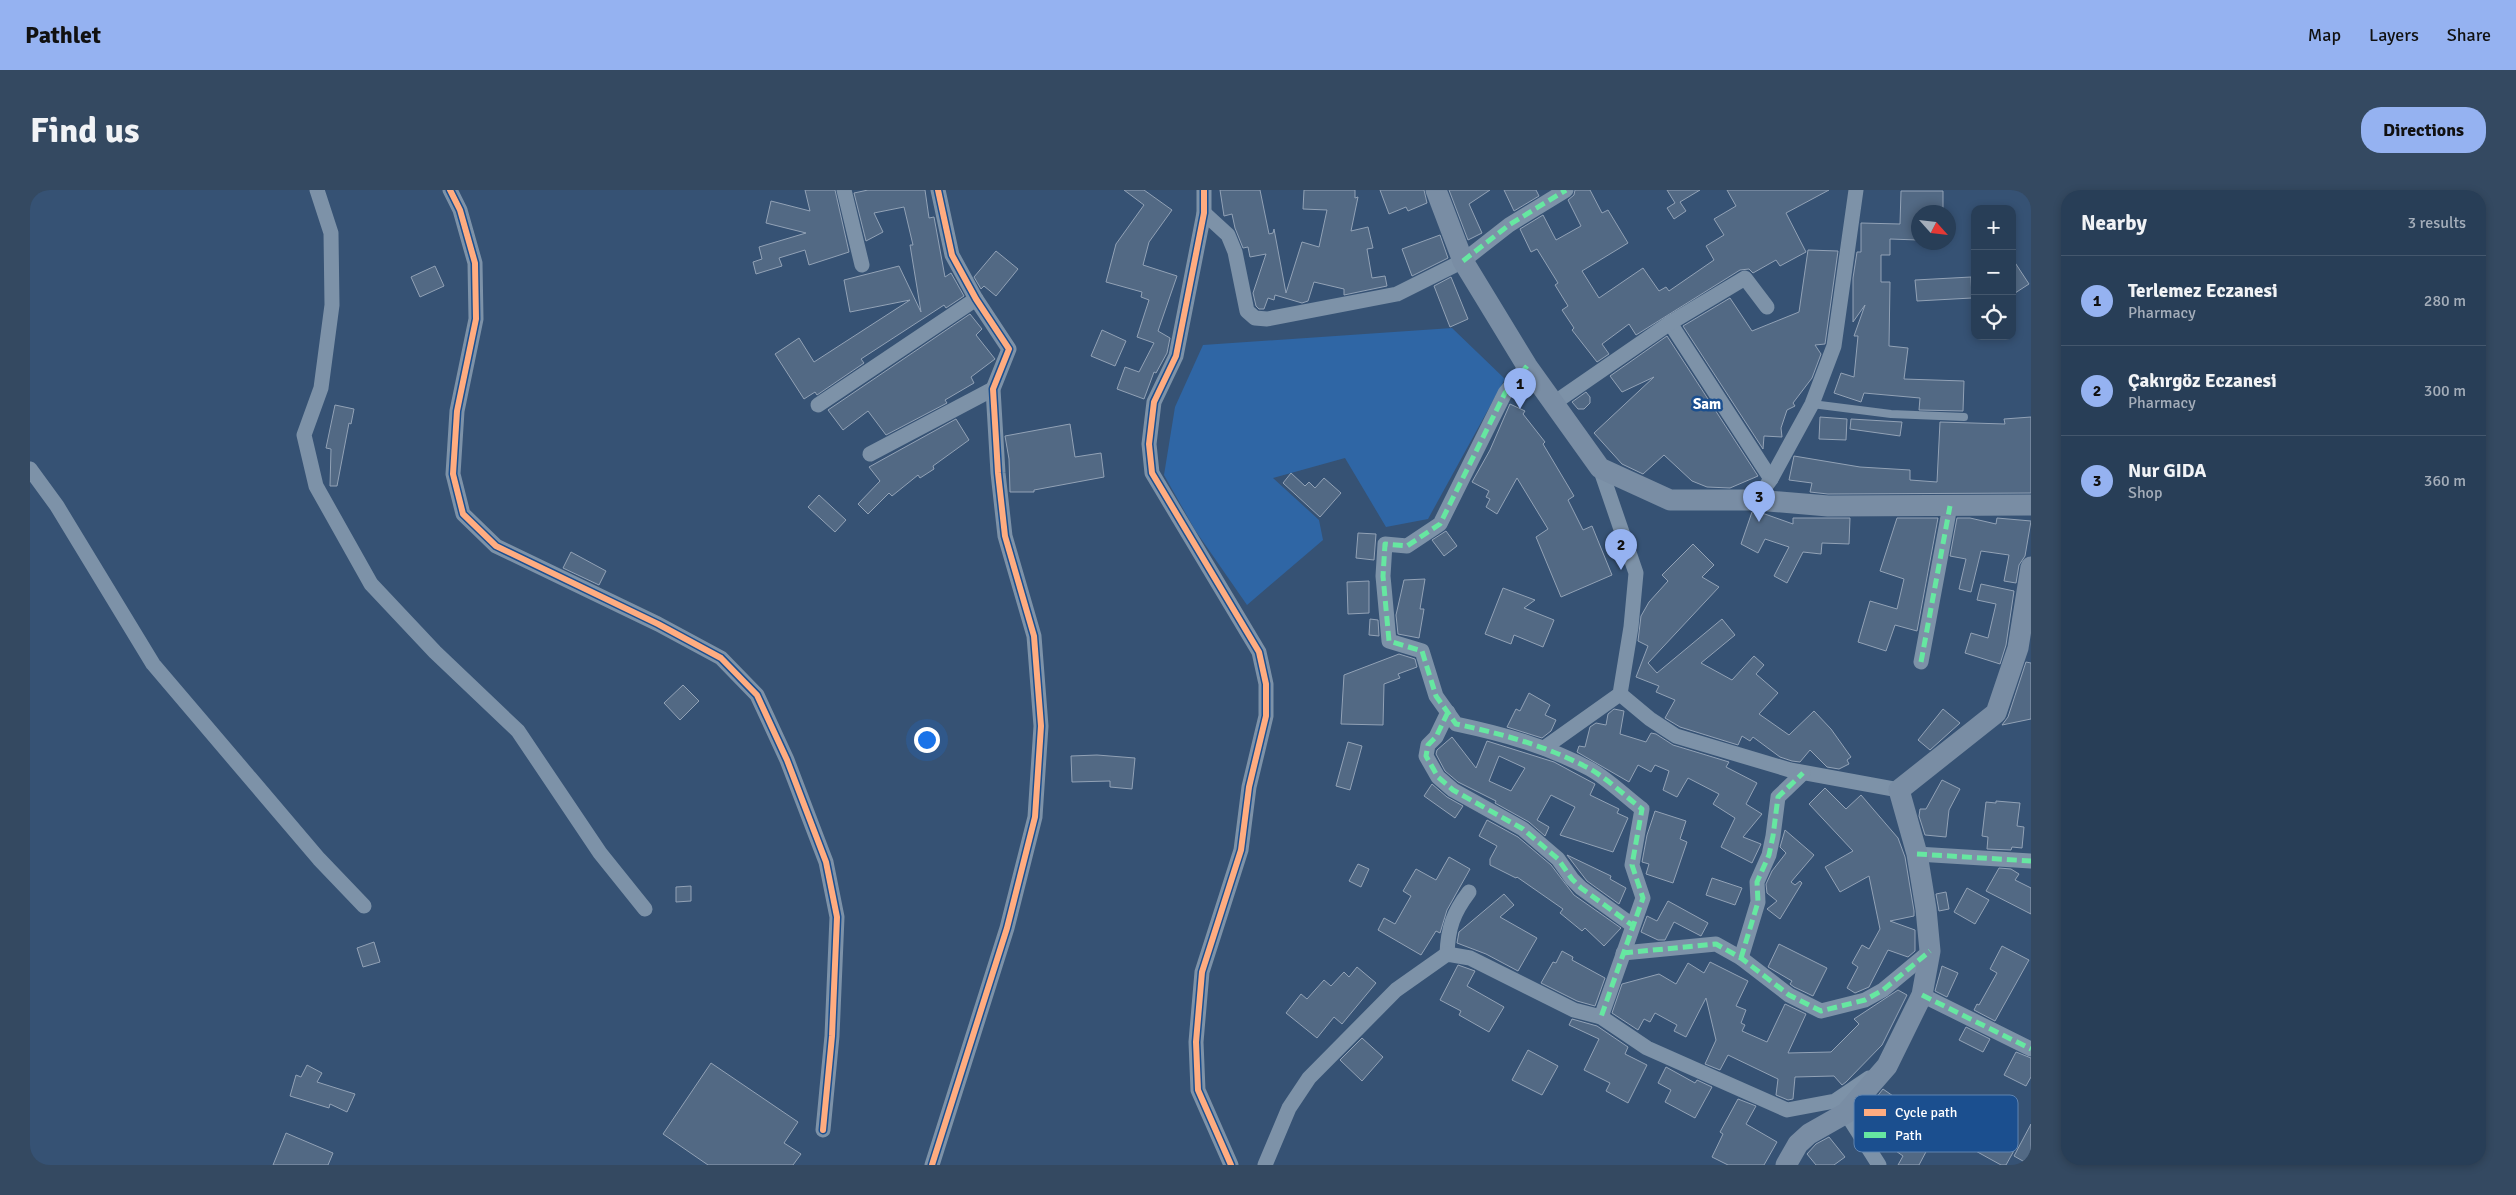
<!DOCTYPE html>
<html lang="en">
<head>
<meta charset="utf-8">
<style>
  body { margin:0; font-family:Signika,sans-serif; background:#344961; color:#f1f3f6 }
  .controls { position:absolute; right:15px; top:15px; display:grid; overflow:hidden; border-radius:10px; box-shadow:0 2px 8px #0003 }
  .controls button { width:45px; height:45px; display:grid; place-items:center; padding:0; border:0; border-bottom:1px solid #44576d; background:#283e57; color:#f1f3f6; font:25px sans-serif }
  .compass { position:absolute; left:1881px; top:15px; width:45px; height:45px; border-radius:50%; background:#283e57; box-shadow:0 2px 8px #0003; rotate:117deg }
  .you { position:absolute; left:896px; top:549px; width:18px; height:18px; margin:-12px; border:4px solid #fff; border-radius:50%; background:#1a73e8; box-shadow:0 0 0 8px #1a73e833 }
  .badge { display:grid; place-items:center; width:32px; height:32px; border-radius:50%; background:#95b2f1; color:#111; font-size:16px; font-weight:700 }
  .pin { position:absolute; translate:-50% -41px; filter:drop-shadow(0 1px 2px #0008) }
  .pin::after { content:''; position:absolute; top:26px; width:18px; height:15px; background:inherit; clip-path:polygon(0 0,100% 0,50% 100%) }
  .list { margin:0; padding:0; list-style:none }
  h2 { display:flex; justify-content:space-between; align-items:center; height:65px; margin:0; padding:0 20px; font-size:21px }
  h2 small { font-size:16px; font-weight:400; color:#a5aeba }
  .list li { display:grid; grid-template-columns:32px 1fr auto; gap:15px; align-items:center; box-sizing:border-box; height:90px; padding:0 20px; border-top:1px solid #44576d }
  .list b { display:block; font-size:19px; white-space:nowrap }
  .list p { margin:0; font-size:16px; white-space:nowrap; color:#a5aeba }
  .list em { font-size:16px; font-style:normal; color:#a5aeba }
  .icon { flex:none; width:28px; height:28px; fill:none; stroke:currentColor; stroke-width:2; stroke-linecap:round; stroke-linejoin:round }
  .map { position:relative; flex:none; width:2001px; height:975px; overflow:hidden; border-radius:20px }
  header { display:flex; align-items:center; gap:30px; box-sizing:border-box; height:70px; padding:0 25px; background:#95b2f1; color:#111 }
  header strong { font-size:24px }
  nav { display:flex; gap:28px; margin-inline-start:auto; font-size:18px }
  .intro { display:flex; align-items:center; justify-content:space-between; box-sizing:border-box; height:120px; padding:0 30px }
  h1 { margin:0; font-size:35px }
  .button { padding:12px 22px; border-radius:20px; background:#95b2f1; color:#111; font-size:18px; font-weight:700 }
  main { display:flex; gap:30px; padding:0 30px }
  aside { flex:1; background:#283e57; border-radius:20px; box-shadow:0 2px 8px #0003 }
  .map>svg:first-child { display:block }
  .green { fill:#2f66a5 }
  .building { fill:#526984; stroke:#92a2b6; fill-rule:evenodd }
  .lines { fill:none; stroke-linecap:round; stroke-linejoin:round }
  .lane { stroke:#7d92a8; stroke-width:8 }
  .street { stroke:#7d92a8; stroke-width:15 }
  .secondary { stroke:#798da4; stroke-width:21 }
  .quiet { stroke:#66e7a1; stroke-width:5; stroke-dasharray:10 5; stroke-linecap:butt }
  .cycleway-casing { stroke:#1b4f8f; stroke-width:9 }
  .cycleway { stroke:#ffac80; stroke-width:6 }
  .labels { text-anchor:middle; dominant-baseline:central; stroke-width:5; stroke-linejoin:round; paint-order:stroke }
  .quarter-label { font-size:15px; font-weight:bold; fill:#fff; stroke:#1b4f8f }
  .key { fill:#1b4f8f; stroke:#5f84b1; stroke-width:1 }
  .key-label { font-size:14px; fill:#fff }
</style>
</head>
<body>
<header>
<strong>Pathlet</strong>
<nav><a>Map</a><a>Layers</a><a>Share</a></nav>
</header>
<div class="intro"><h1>Find us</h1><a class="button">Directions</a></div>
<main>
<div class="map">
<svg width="2001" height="975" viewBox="0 0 2001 975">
  <rect width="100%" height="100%" fill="#365274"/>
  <polygon class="green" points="1422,138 1475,189 1398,329 1356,337 1315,268 1243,288 1289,330 1293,350 1217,415 1165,340 1134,285 1145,217 1173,155"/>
  <g class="building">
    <polygon points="775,0 805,0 819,62 779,75 775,60 749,68 752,76 726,84 723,72 732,69 729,57 776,43 736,33 741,11 780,21"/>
    <polygon points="838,0 895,0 899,28 904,27 915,87 921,83 934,106 916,118 914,115 831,169 834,173 787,205 785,202 774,209 745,164 769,148 784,172 880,110 820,122 814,90 869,76 891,122 880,55 883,55 874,17 844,23 853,42 836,51 824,3"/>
    <polygon points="1094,0 1114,0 1142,20 1119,52 1113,75 1147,86 1128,141 1140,148 1137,163 1126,183 1124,182 1114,209 1087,199 1095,177 1109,182 1124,153 1107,147 1119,110 1111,107 1112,102 1076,92 1086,54 1114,15"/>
    <polygon points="1190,0 1230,0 1239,44 1243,43 1244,39 1256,103 1272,52 1289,57 1297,20 1273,19 1274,0 1325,0 1325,8 1328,7 1321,41 1338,37 1343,58 1337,59 1342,88 1355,86 1357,96 1314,105 1314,99 1284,92 1278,111 1272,113 1245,105 1244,110 1238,108 1234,119 1229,119 1226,116 1223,103 1236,64 1220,67 1218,57 1213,58 1205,38 1202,24 1194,26"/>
    <polygon points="1350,0 1394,0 1397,13 1378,21 1376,17 1359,24"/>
    <polygon points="1419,0 1460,0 1439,14 1452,43 1438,50"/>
    <polygon points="1474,0 1506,0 1509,6 1484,21"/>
    <polygon points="1545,0 1560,0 1572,23 1578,20 1598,53 1552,81 1569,108 1613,78 1629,101 1636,97 1639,101 1684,70 1676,56 1694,45 1684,29 1706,16 1697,0 1799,0 1756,23 1776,62 1750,76 1746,70 1723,83 1719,79 1710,80 1606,145 1599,134 1572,154 1579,164 1567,172 1542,140 1544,138 1532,120 1538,116 1525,95 1528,93 1507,59 1501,62 1490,39 1513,25 1526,50 1551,36 1538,10 1544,5"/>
    <polygon points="1637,0 1670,0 1650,12 1656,21 1644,29 1637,18 1645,13"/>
    <polygon points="1871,1 1913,1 1913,22 1888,22 1888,50 1860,49 1860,65 1851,65 1851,92 1860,92 1859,156 1878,158 1874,189 1934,191 1933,221 1889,220 1890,208 1834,203 1831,212 1804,203 1811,183 1824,187 1828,146 1824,146 1835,115 1823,132 1823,88 1827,62 1831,62 1831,33 1870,34"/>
    <polygon points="1410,45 1418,68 1382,86 1372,59"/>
    <polygon points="1778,60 1808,61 1795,154 1785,155 1791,164 1782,188 1763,213 1765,216 1757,220 1751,238 1752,247 1734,246 1733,259 1653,136 1700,108 1722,141 1769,122"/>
    <polygon points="966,61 988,79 966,106 954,96 951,99 944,87"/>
    <polygon points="1982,68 1999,94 1982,105"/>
    <polygon points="405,76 414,96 390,107 381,87"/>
    <polygon points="1421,87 1438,129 1420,137 1404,96"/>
    <polygon points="1941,87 1942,108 1887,111 1885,90"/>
    <polygon points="940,124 952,139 946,145 965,169 941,187 944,193 915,210 917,213 856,245 838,221 813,240 798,220"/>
    <polygon points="1072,140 1096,151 1085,176 1061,166"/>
    <polygon points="1637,146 1728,286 1700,298 1677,297 1662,291 1634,265 1613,284 1592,274 1564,243 1624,187 1592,202 1580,186"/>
    <polygon points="1556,202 1560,207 1560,213 1554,219 1548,219 1542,212"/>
    <polygon points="1480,214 1495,221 1493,224 1515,252 1513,254 1544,306 1538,310 1553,340 1562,336 1582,385 1531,407 1506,347 1518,339 1487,288 1467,324 1456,317 1460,309 1456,307 1459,301 1442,292 1460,260"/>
    <polygon points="305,215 324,219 321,234 319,233 307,296 300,296 301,259 296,258"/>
    <polygon points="1790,227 1817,229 1816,250 1789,249"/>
    <polygon points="2001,227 2001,303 1798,304 1780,302 1782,293 1759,290 1764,266 1830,277 1880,280 1880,290 1907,292 1910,232 1975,234 1974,229"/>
    <polygon points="926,229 939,250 903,276 904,279 890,288 888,285 862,306 859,303 838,324 828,314 850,291 839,277"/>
    <polygon points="1821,229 1872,232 1870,246 1820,239"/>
    <polygon points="1040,234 1045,267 1071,263 1074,287 1004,300 1004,302 980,302 979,269 975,246"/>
    <polygon points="1261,283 1275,296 1279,292 1285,298 1294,288 1311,303 1290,327 1253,293"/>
    <polygon points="789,305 816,330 805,342 778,317"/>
    <polygon points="1722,322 1732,323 1763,334 1763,328 1820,328 1819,354 1792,353 1791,364 1773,362 1757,393 1744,386 1759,357 1735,349 1728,363 1711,354"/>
    <polygon points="1867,328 1908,328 1887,441 1865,435 1856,461 1828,452 1840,411 1867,419 1874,389 1850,381"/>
    <polygon points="1927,328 1940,328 1966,334 1967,328 2001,331 1995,366 1989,375 1986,393 1974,391 1979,365 1951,361 1941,402 1929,399 1936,369 1920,366"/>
    <polygon points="1416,341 1427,356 1414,366 1402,350"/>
    <polygon points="1328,343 1346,344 1344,370 1326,368"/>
    <polygon points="1663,354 1684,375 1672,387 1689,397 1618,473 1627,483 1692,429 1705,445 1671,473 1702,490 1724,466 1734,475 1726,484 1748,503 1729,524 1759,545 1784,521 1801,539 1821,567 1817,570 1819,574 1809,579 1797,577 1780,560 1770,572 1762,571 1750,567 1723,547 1720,551 1712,546 1708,555 1650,537 1635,528 1645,510 1626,502 1629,496 1606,487 1618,456 1608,451 1611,426 1619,412 1638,391 1632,385"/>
    <polygon points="541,362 576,381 569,395 533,378"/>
    <polygon points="1395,389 1390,419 1394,419 1389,448 1368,444 1366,425 1374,390"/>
    <polygon points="1339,391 1339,423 1318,424 1317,392"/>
    <polygon points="1951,394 1984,401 1976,455 1970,474 1935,463 1941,443 1958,448 1966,414 1947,410"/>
    <polygon points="1473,398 1505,410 1494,418 1524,430 1513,457 1484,445 1481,454 1455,444"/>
    <polygon points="1340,429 1348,430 1349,446 1339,445"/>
    <polygon points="1369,464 1385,469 1387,477 1368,484 1370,488 1354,494 1353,535 1311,534 1314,485"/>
    <polygon points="1996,472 2001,473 2001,529 1972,535 1978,527"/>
    <polygon points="653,495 669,511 650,530 634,513"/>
    <polygon points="1499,503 1520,515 1515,525 1526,530 1521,541 1512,548 1477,537 1486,519 1490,521"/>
    <polygon points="1584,519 1594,521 1590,544 1616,552 1621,543 1626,544 1643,555 1699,572 1696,577 1727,593 1716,614 1732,624 1713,647 1731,654 1722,673 1691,657 1705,628 1683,614 1689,604 1658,588 1647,607 1633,600 1639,581 1625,575 1621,582 1608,575 1599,592 1547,562 1549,556 1555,557 1560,537 1566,533 1576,535 1578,524"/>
    <polygon points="1913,519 1930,533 1900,560 1888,550"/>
    <path d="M1422,547L1446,578L1457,551L1524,572L1565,594L1560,605L1589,619L1587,623L1598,628L1583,662L1530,645L1545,617L1521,605L1507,630L1519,637L1515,646L1499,632L1465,613L1466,611L1428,592L1415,581L1406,564L1407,560ZM1469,566L1495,578L1481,601L1459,591Z"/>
    <polygon points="1318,552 1332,556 1320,600 1306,596"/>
    <polygon points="1067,565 1105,568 1102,599 1080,597 1080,591 1042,592 1041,566"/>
    <polygon points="1912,590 1930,599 1919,620 1916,647 1895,645 1889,626 1890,619 1896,619"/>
    <polygon points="1402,594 1417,607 1433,616 1425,628 1394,606"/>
    <polygon points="1795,598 1816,619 1831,605 1868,648 1875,667 1884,721 1884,726 1860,731 1885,740 1885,761 1878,767 1858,760 1839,797 1825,803 1817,798 1828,777 1822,773 1832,755 1839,759 1850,739 1839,686 1810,702 1795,677 1823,661 1779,614"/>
    <polygon points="1966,611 1990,613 1987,636 1994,637 1992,658 1982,657 1981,660 1957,659 1958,647 1952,646 1956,612 1966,613"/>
    <polygon points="1625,621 1656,631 1650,649 1657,652 1643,693 1616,684 1619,674 1612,672 1617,645"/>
    <polygon points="1457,630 1488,647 1521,675 1544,705 1591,738 1574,756 1555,738 1552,741 1530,723 1533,719 1487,687 1486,688 1460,675 1460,669 1467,656 1449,646"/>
    <polygon points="1755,640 1784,665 1761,692 1765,695 1770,691 1772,693 1750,729 1737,719 1747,711 1737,703 1736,694 1742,681 1756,663 1750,657"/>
    <polygon points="1537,665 1581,686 1580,689 1596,698 1589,714 1557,691"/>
    <polygon points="1419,667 1440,679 1417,720 1410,743 1406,741 1391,765 1348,740 1354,728 1365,734 1381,706 1373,701 1386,679 1406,690"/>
    <polygon points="1328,674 1339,679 1331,697 1319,691"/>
    <polygon points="1969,678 1981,679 1989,684 1985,690 2001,698 2001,724 1956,701"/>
    <polygon points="1682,688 1712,698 1705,715 1676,705"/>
    <polygon points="661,696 661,711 646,712 646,697"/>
    <polygon points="1937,698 1959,710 1945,734 1924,722"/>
    <polygon points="1916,702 1919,719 1909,721 1906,704"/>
    <polygon points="1474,704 1484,715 1470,727 1507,748 1488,781 1456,764 1427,753 1429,742"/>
    <polygon points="1638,711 1678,733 1671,746 1644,732 1635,750 1628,750 1611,742 1617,726 1627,731"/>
    <polygon points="344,752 350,772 333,777 327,758"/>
    <polygon points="1749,754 1797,778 1783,806 1764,797 1760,794 1762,791 1738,777"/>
    <polygon points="1972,756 1999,770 1965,831 1944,820 1947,814 1949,815 1967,783 1960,779"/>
    <polygon points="1532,761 1543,767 1542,770 1575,788 1565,816 1547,811 1511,793 1523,772 1526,773"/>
    <polygon points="1680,772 1718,791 1706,816 1716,820 1711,833 1715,835 1712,841 1737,852 1755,814 1776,824 1758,863 1801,862 1829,834 1824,829 1868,800 1877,805 1852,855 1816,892 1812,895 1804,886 1765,887 1763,909 1758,910 1746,905 1748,889 1698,865 1690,880 1675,874 1686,850 1676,808 1656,847 1644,841 1647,835 1625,823 1620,832 1614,829 1608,840 1582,823 1592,794 1629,784 1646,794 1658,773 1674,783"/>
    <polygon points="1428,775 1445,781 1437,796 1474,817 1459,842 1429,825 1431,821 1410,810"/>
    <polygon points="1912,776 1928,783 1917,807 1905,801"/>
    <polygon points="1327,777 1346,793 1312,834 1304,827 1287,848 1256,823 1271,804 1277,809 1294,790 1301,796 1314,782 1319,787"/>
    <polygon points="1542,829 1567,836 1598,857 1595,864 1617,875 1598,913 1576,901 1580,893 1554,880 1569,849 1539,835"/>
    <polygon points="1936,837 1960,849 1953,862 1929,850"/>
    <polygon points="1332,848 1353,867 1332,891 1310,870"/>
    <polygon points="1498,860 1528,876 1512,905 1482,890"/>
    <polygon points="1986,862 2001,868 2001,887 1996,896 1974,885"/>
    <polygon points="681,873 768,932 754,953 771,964 763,975 678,975 633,944"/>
    <polygon points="277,875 292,883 287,892 325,904 317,922 300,914 299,918 260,906 266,885 271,887"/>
    <polygon points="1636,877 1665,893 1667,890 1682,897 1665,928 1635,912 1641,900 1628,893"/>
    <polygon points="1853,899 1886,922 1871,943 1898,958 1889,975 1868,975 1873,966 1839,942 1830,928"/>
    <polygon points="1899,906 1925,921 1923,924 1966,949 1986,957 1976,975 1971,975 1924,949 1926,945 1889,924"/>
    <polygon points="1708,909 1726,916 1716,934 1747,952 1734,975 1698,975 1682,967 1693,944 1690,942"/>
    <polygon points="2001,934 2001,975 2000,975 1984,966"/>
    <polygon points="256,943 303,963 298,975 243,975"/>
    <polygon points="1799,947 1815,967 1804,975 1786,975 1777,964 1786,954"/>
  </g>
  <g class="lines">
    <polyline class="lane" points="1782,214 1861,224 1934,227"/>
    <g class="street">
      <polyline points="287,0 301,43 302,115 291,198 274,245 286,296 341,394 405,462 488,541 570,663 615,719"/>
      <polyline points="420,0 430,20 445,73 446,129 427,221 423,284 433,324 466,356 628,434 691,468 727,505 757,570 796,672 807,727 802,846 793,940"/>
      <polyline points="814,0 832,75"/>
      <polyline points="1174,0 1174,23 1146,166 1124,212 1119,254 1122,283 1229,462 1236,494 1236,526 1219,597 1211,660 1172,782 1166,852 1168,900 1201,975"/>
      <polyline points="1174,23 1198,45 1205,62 1217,121 1225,128 1237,129 1367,104 1433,71 1479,35 1536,0"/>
      <polyline points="1640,133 1741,289"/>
      <path d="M1497,176L1475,203L1410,334L1377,356L1355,354L1353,386L1359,451L1392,461L1406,506L1426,534C1473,544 1517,556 1560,579C1578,589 1595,606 1612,619L1602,675L1613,708L1571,827"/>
      <polyline points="1524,213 1640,133 1715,88 1737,117"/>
      <polyline points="788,215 946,109"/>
      <polyline points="840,264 963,199"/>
      <polyline points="0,279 27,316 123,474 289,669 334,716"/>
      <polyline points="1726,310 1741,289 1782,214 1804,156 1826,0"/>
      <polyline points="1891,472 1920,316"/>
      <polyline points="1590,504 1620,529 1646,546 1760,580 1869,600"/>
      <polyline points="1418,522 1406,547 1398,555 1396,566 1408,587 1423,600 1493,639 1528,669 1542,689 1551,698 1602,735"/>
      <polyline points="1514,558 1590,504 1601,437 1606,383 1570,278"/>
      <polyline points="1887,664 2001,671"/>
      <polyline points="1593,763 1686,754 1711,768 1759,805 1791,821 1835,810 1853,800 1900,761"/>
      <path d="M1417,764C1418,738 1423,723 1439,702"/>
      <polyline points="1711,768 1728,712 1727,692 1739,665 1743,646 1748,607 1773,583"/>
      <polyline points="1892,805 2001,859"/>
      <polyline points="1816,923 1849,975"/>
      <polyline points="902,975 977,738 1005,627 1011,536 1004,446 975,346 968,283 963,199 979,159 946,109 922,65 908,0"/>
      <polyline points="1235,975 1259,918 1279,888 1366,800 1417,764 1440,768 1544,820 1571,827 1617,858 1757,920 1805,911 1839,888"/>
    </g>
    <g class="secondary">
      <polyline points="1406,0 1433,71 1497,176 1570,278 1640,310 1726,310 1798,316 2001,315"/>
      <polyline points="1756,975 1768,954 1779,944 1816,923 1857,876 1892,805 1900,761 1896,719 1887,664 1869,600 1966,523 1988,458 2001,377"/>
    </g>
    <g class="quiet">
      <polyline points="1433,71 1479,35 1536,0"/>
      <path d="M1497,176L1475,203L1410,334L1377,356L1355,354L1353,386L1359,451L1392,461L1406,506L1426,534C1473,544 1517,556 1560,579C1578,589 1595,606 1612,619L1602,675L1613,708L1571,827"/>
      <polyline points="1891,472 1920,316"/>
      <polyline points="1418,522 1406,547 1398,555 1396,566 1408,587 1423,600 1493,639 1528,669 1542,689 1551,698 1602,735"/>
      <polyline points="1887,664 2001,671"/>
      <polyline points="1593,763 1686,754 1711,768 1759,805 1791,821 1835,810 1853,800 1900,761"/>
      <polyline points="1711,768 1728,712 1727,692 1739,665 1743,646 1748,607 1773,583"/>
      <polyline points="1892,805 2001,859"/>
    </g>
    <g class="cycleway-casing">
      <g id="cycleway">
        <polyline points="420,0 430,20 445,73 446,129 427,221 423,284 433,324 466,356 628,434 691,468 727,505 757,570 796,672 807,727 802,846 793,940"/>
        <polyline points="1174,0 1174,23 1146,166 1124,212 1119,254 1122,283 1229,462 1236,494 1236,526 1219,597 1211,660 1172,782 1166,852 1168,900 1201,975"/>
        <polyline points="902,975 977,738 1005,627 1011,536 1004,446 975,346 968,283 963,199 979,159 946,109 922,65 908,0"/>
      </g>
    </g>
    <use href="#cycleway" class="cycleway"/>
  </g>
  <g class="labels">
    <g class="quarter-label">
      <text x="1677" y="214">Sam</text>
    </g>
  </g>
  <rect x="1824" y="905" width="164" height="57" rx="8" class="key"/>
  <rect x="1834" y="919" width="22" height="7" fill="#ffac80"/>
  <rect x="1834" y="942" width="22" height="6" fill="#66e7a1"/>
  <g class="key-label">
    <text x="1865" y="927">Cycle path</text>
    <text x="1865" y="950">Path</text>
  </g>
</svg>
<div class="controls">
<button>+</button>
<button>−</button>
<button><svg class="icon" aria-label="locate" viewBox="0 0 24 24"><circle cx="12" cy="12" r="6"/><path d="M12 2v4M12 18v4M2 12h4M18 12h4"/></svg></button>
</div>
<svg class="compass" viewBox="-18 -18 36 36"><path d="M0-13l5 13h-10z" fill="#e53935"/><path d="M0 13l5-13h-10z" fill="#a5aeba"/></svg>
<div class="you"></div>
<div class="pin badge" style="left:1490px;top:219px">1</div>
<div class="pin badge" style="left:1591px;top:380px">2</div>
<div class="pin badge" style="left:1729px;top:332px">3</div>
</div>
<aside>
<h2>Nearby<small>3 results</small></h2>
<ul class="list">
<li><span class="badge">1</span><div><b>Terlemez Eczanesi</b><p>Pharmacy</p></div><em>280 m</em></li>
<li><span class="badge">2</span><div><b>Çakırgöz Eczanesi</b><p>Pharmacy</p></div><em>300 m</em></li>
<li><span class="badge">3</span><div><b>Nur GIDA</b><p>Shop</p></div><em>360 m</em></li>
</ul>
</aside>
</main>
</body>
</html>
